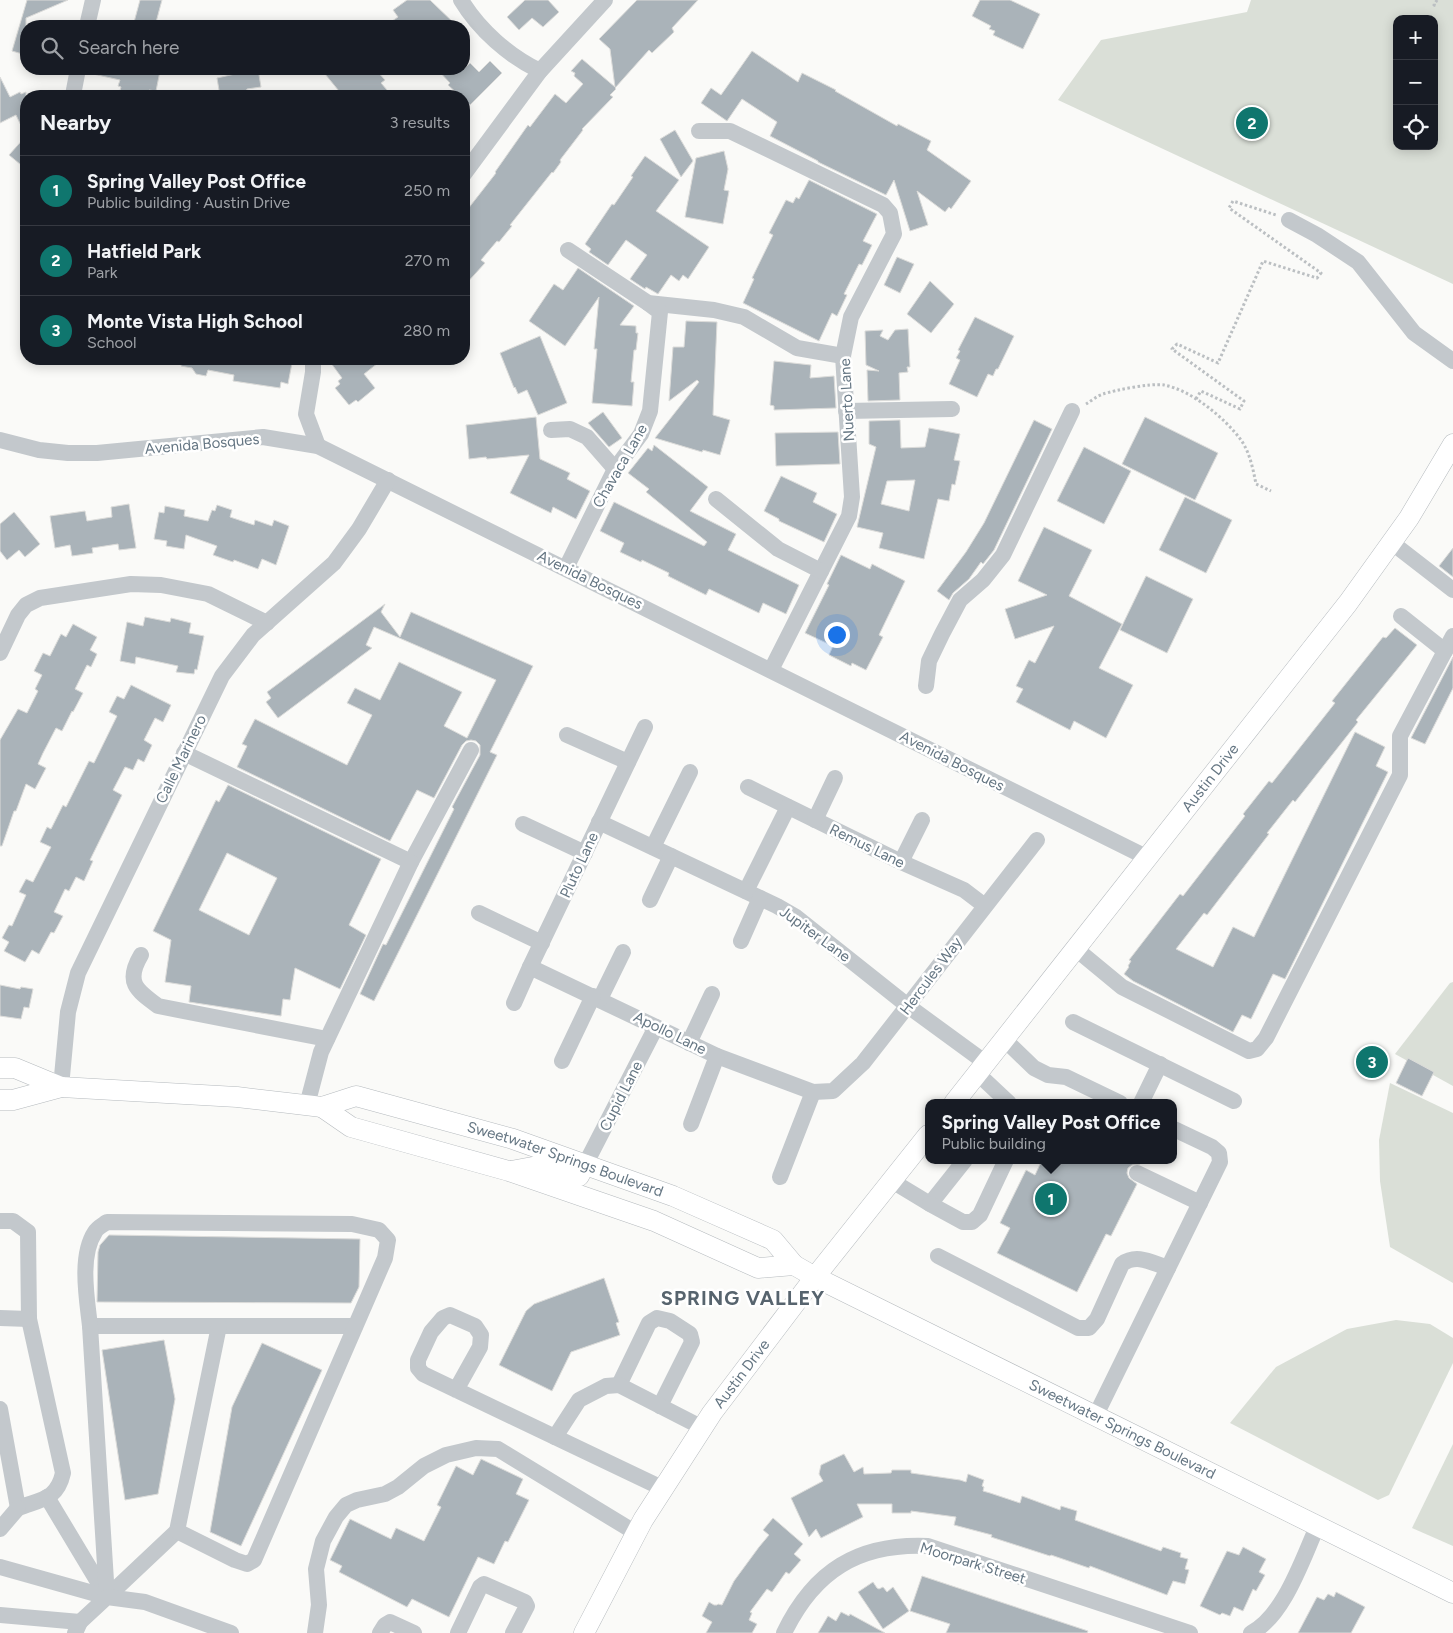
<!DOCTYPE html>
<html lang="en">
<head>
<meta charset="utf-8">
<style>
  body { margin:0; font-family:Figtree,sans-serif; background:#242831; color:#f1f3f6 }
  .controls { position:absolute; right:15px; top:15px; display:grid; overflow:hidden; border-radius:10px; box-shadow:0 2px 12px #0003 }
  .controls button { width:45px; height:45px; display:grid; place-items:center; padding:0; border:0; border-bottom:1px solid #363941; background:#171b24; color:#f1f3f6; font:25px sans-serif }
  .you { position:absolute; left:836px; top:634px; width:18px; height:18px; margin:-12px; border:4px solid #fff; border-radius:50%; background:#1a73e8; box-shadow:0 0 0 8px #1a73e833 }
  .badge { display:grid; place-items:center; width:32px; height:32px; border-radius:50%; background:#0f766e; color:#fff; font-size:16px; font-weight:700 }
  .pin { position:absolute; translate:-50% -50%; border:2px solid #fff; box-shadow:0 1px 5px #0006 }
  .popup { position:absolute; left:925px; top:1099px; width:252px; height:65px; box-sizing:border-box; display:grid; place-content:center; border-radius:10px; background:#171b24; filter:drop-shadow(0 1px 4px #0005); font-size:16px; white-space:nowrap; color:#9ea1a6 }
  .popup b { font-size:19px; color:#f1f3f6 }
  .popup::after { content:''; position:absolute; left:50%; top:100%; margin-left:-10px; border:10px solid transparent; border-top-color:#171b24 }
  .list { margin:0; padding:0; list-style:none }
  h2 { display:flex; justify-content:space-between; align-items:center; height:65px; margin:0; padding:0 20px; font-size:21px }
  h2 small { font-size:16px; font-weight:400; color:#9ea1a6 }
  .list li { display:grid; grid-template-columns:32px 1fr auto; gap:15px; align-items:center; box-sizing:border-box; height:70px; padding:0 20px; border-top:1px solid #363941 }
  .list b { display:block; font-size:19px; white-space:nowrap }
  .list p { margin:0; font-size:16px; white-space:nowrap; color:#9ea1a6 }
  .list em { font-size:16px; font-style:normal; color:#9ea1a6 }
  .icon { flex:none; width:28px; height:28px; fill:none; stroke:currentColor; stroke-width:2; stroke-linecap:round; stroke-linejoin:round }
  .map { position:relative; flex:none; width:1453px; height:1633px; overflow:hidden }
  .search { position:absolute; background:#171b24; box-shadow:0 2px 12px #0003; left:20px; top:20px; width:450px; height:55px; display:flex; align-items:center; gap:12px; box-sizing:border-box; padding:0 18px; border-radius:20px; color:#9ea1a6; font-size:19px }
  .panel { position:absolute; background:#171b24; box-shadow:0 2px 12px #0003; left:20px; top:90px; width:450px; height:275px; border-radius:20px }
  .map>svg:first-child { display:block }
  .green { fill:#dadfd7; fill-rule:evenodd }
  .building { fill:#aab3b9; stroke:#dcdcda; fill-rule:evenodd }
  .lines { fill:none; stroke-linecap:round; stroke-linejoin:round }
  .major-casing { stroke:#b5babe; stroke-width:21 }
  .path { stroke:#bbbfc2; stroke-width:3; stroke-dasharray:2.5 2.5; stroke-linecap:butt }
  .minor { stroke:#c3c8cc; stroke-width:16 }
  .major { stroke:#fff; stroke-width:20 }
  .labels { text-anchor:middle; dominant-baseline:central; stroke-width:5; stroke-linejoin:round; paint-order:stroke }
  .street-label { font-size:15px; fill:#657683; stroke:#fff }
  .district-label { font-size:20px; font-weight:bold; letter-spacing:1px; fill:#57646e; stroke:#fff }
</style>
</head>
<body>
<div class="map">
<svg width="1453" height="1633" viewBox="0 0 1453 1633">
  <rect width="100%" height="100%" fill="#fafaf8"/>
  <g class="green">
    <path d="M1251,0H1453V284L1058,100L1101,40L1247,12ZM1397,19H1434V146H1397Z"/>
    <polygon points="1453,982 1453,1086 1395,1054 1450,983"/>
    <polygon points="1390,1083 1453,1113 1453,1283 1390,1247 1380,1181 1379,1140"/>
    <polygon points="1396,1320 1430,1324 1453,1338 1453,1363 1389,1495 1378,1500 1230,1423 1276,1367 1347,1329"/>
    <polygon points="1453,1444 1453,1546 1412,1528"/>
  </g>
  <g class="building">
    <polygon points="27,0 68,0 26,18 26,55 12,51"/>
    <polygon points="140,0 162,0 155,26 133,26"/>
    <polygon points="407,0 430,0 457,26 385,26 398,17 393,10"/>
    <polygon points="525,0 548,0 559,12 543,27 532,18 519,30 507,17"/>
    <polygon points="637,0 698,0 672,28 674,32 652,53 649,50 615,88 616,89 610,95 613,97 582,129 583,130 560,160 561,162 553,173 552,172 510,225 512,226 499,242 497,241 481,260 485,263 464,286 464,214 496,173 495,172 528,125 530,127 555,94 566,103 583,84 574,76 575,73 571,71 582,59 615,87 610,49 599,39"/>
    <polygon points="980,0 1010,0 1040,14 1023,49 993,35 995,31 989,29 991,26 972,16"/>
    <polygon points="752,51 798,82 802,73 836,90 835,91 897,126 898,124 931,141 927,150 971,181 951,209 949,207 945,212 917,191 928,225 910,231 894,180 886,195 818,162 818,161 770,136 777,122 742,99 727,121 701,103 711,88 721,95"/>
    <polygon points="490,61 502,73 470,105 464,99 464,96 460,96 448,85 450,83 437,69 464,69 470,63 479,72"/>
    <polygon points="94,69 147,69 160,71 156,91 149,90 148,96 128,96 119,94 121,87 118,86 120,80 93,74"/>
    <polygon points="258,69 261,87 247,89 244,96 220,96 217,78"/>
    <polygon points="321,69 375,69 385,80 381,83 387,90 380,96 343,96"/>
    <polygon points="0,77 10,97 20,92 21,94 26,92 26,169 9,155 26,136 16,115 0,123"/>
    <polygon points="675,130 693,161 681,177 660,139"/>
    <polygon points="724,151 728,169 724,190 729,191 723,224 685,217 696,158"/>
    <polygon points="645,156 679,180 656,211 709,247 688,279 683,275 679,281 671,275 658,294 646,287 645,289 630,279 647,255 626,240 608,265 589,252 591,249 585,244 612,204 614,205 633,177 631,176"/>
    <polygon points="809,180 877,214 863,241 872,245 862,265 859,264 844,294 847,295 837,316 832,313 819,341 743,303 754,279 752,278 773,235 769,233 786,200 793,203 796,197 799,199"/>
    <polygon points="897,257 914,264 900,293 884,285"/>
    <polygon points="578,268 634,306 620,325 636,326 636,333 638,333 636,350 634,350 631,382 634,382 632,406 592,403 597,349 594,349 599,297 565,346 529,321 554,284 563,290"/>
    <polygon points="930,281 954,304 931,333 907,314"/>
    <polygon points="975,317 1014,336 998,369 996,369 993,376 988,374 977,397 949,384 960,360 956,358 960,351 958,350"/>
    <polygon points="686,321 717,322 713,415 730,420 720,455 703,450 702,452 655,438 699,382 697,380 669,401 673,347 684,347"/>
    <polygon points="908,329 910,367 907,367 908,372 899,373 900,400 868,401 867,370 879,371 866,365 865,331 883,330 880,336 888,340 895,330"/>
    <polygon points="540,336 567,403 538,415 527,390 518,394 515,387 514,388 500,353"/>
    <polygon points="182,359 284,359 283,362 292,363 288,384 281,382 280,388 233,381 234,375 208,370 206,376 196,374 192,368 181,366"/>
    <polygon points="328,359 383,359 364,374 375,388 358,402 356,400 349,405 335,388 340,384 338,381 342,378"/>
    <polygon points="774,361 811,365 810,378 834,376 836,408 774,410 774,406 770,405"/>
    <polygon points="603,412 622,438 609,447 588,423"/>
    <polygon points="536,417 540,459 570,473 567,479 590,491 576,519 553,507 551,513 510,493 529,455 487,459 486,457 469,459 466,425"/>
    <polygon points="1145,417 1218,453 1195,500 1122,464"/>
    <path d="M900,420L901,448L925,447L929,428L960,434L954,460L960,461L955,485L952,484L949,501L938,499L924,559L879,548L883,533L857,527L876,447L869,444V421ZM915,480L909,511L881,504L887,481Z"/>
    <polygon points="1034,420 1052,429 994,550 983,564 981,562 969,579 953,593 949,600 937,591 966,552 984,523"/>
    <polygon points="838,432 840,464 776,466 775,433"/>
    <polygon points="654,445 708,487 690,511 736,534 728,550 799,585 786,614 763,603 759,613 709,589 706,595 668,576 669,573 642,560 641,562 620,552 624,543 600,531 614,502 704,546 707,542 646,492 649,489 628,473 648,448 652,451"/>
    <polygon points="1084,447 1131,471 1104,524 1057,501"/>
    <polygon points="781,476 817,493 813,502 837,514 824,542 779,521 779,519 764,511"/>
    <polygon points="1185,497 1232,520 1206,573 1159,550"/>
    <polygon points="129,504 136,548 119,550 118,544 92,548 93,553 72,556 70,545 55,548 50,516 85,511 87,521 112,517 111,507"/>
    <polygon points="217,505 232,510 230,517 254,525 255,520 272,526 274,520 289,526 276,565 262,559 258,569 234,560 233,562 213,555 217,546 186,535 184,549 166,546 167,541 154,539 159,512 164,513 165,506 185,510 184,516 208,521 212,510 215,511"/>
    <polygon points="14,512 40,544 25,557 19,550 7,560 0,551 0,524"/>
    <polygon points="1044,527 1092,550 1069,596 1122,624 1099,668 1133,685 1106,738 1074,721 1070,730 1016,702 1023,689 1016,686 1029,660 1035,663 1054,626 1015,639 1005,609 1047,595 1018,581"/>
    <polygon points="1453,548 1453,577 1439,566"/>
    <polygon points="841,555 870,569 872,564 905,581 879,635 883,637 866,670 852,663 851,666 829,655 833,646 805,633 829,585 827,584"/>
    <polygon points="1146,576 1193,599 1167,653 1120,630"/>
    <polygon points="385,604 381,612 400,637 411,612 533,666 490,752 497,755 374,1001 360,994 383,944 386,945 454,809 452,807 480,755 480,745 476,741 471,740 466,741 462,745 434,798 417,790 390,841 237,767 247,746 242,744 255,719 347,765 372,715 347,703 355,688 380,700 399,662 462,692 444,726 467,738 496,680 374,627 366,645 372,648 278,718 266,702 271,698 267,692"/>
    <polygon points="145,617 170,622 171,618 191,623 189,633 204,636 197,670 195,669 194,674 176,672 178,666 136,657 135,664 120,661 127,622 143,626"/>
    <polygon points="73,624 97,637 90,650 97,654 91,667 87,665 75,689 83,693 73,712 72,711 62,731 56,728 43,753 38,764 46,768 35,789 26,784 16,811 14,811 2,846 0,846 0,740 18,709 27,713 38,691 35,689 42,675 34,671 43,653 50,656 61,634 66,637"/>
    <polygon points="1395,628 1417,645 1356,720 1358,722 1295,802 1293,800 1267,833 1269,834 1207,915 1204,913 1176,949 1213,967 1233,927 1254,937 1355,732 1385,747 1376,766 1388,772 1285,979 1273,974 1251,1019 1242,1015 1233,1032 1133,981 1124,974 1129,967 1128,966 1131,961 1129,960 1180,894 1183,896 1245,816 1243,814 1269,781 1272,783 1335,703 1332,701 1383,637 1386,638"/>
    <polygon points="1453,657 1453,688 1425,744 1411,738"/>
    <polygon points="131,685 171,705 163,722 155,718 144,740 152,745 144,762 138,759 133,770 125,767 113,790 122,795 90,860 93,861 84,881 76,877 69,891 65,889 54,912 63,916 54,933 51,932 39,954 32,950 25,962 4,951 9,942 2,938 9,925 12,926 26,895 19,892 26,879 33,882 51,847 40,842 47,827 51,829 63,805 66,807 89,761 94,763 117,716 109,712 117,696 124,699"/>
    <path d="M228,785L381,859L349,925L366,935L340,989L295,968L290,1000L283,999L281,1016L189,1002L191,986L165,982L171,940L153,931L216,800L219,802ZM227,853L277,878L249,935L199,910Z"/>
    <polygon points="0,985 20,989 21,987 33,989 29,1008 24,1007 21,1019 0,1016"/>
    <polygon points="1408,1058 1434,1072 1422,1096 1396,1083"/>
    <polygon points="1042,1160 1142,1160 1140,1164 1132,1165 1128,1168 1127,1173 1129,1178 1137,1184 1111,1236 1106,1234 1077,1292 997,1253 1010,1228 1000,1223 1026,1170 1035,1175"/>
    <polygon points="109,1235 360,1239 359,1287 351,1303 97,1302 98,1252 100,1245"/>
    <polygon points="604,1278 619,1322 616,1323 620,1335 571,1352 552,1391 499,1365 526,1311 534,1304"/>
    <polygon points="164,1340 175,1399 158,1494 125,1500 102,1350"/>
    <polygon points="262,1343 322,1370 241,1546 210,1532 232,1407"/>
    <polygon points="844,1454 854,1472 863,1467 864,1474 891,1473 892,1470 911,1470 911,1473 960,1480 966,1482 968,1474 984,1480 982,1486 984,1487 983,1491 990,1493 1020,1503 1022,1496 1060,1510 1061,1506 1077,1511 1075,1520 1161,1551 1163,1547 1181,1553 1180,1557 1188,1559 1185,1569 1189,1570 1185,1584 1173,1581 1167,1595 1090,1566 1089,1568 1051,1555 1050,1556 991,1537 992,1535 954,1525 956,1517 911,1511 911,1513 892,1513 892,1504 857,1504 863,1517 821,1538 816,1529 809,1537 791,1498 823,1481 819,1474 821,1465"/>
    <polygon points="481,1459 523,1479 516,1494 529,1500 508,1542 505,1541 494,1564 478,1557 449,1617 412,1599 407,1607 339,1572 342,1566 330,1560 350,1519 391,1539 396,1528 424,1541 441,1507 437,1505 456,1466 473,1475"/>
    <polygon points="773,1518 803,1544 794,1554 801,1560 789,1574 786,1572 772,1592 767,1589 750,1612 752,1613 749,1620 757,1624 752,1633 706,1633 712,1622 702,1616 709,1602 714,1605 717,1605 718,1604 722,1605 734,1581 759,1547 769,1535 763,1530"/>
    <polygon points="1243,1547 1266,1559 1259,1572 1265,1575 1256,1591 1253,1589 1243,1611 1234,1607 1230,1616 1222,1613 1220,1615 1200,1606 1227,1551 1239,1555"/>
    <polygon points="922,1576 1088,1631 1087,1633 946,1633 950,1624 910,1611"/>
    <polygon points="873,1582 877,1588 879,1589 883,1587 887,1592 893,1587 909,1611 883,1629 858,1592"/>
    <polygon points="1336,1592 1365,1607 1351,1633 1298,1633 1317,1597 1324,1600 1328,1594 1334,1597"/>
    <polygon points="841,1612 849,1616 850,1614 885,1633 818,1633 828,1616 836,1621"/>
  </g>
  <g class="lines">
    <g class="major-casing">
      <g id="major">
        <polyline points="0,1068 15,1068 61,1087"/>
        <path id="s1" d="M0,1100H13L61,1087L237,1097L322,1107L356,1096L513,1139L673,1196L773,1240L794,1265L815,1277L1453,1593"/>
        <path id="s2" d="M954,1103L1348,603L1409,518L1453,444"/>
        <polyline points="322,1107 351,1127 509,1171 654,1221 758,1268 794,1265"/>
        <polyline points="511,1171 538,1166 567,1176 579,1176 585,1165"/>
        <path id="s3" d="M584,1633L643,1520L712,1413L815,1277L928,1135"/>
      </g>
    </g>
    <g class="path">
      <polyline points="1437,0 1434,5 1437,6"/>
      <polyline points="1196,399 1201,391 1240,409 1244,401 1172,349 1177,344 1218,363 1263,261 1317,278 1321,273 1229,208 1233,201 1276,215"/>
      <path d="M1086,404C1091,401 1097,396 1103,394C1116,390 1150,383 1164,385C1191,390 1225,418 1241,440C1250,453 1253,469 1256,484L1271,491"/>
    </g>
    <g class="minor">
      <path d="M461,0C479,30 509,56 540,71"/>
      <polyline points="87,26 93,0"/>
      <polyline points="73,95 78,69"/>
      <polyline points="699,131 730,131 883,205 890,213 894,234 851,317 843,356 852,497 849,516 771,670"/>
      <polyline points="464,174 540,71 605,0"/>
      <polyline points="1289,220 1317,235 1358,262 1414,333 1453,361"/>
      <polyline points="568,250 648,303 714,310 744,317 797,348 843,356"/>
      <polyline points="313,359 313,372 306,414 318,446"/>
      <polyline points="846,411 952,409"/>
      <polyline points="551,430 570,429 587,437 615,469"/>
      <polyline points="0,440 39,450 68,453 97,453 263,437 318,446 1148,858"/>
      <polyline points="716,499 778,549 821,571"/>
      <polyline points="1391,542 1453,590"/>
      <polyline points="566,568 615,469 641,434 650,411 660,312 648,303"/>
      <polyline points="1401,616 1445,651"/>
      <polyline points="0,653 18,615 26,605 40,598 131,584 161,585 208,594 267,623"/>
      <polyline points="926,686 929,661 942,634 960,600 983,580 1003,555 1072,411"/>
      <polyline points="567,735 628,762"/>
      <polyline points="184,753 411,862 471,750"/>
      <polyline points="748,787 901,862 964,890 985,906"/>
      <polyline points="815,820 835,778"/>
      <polyline points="599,822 777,906 796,917 908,1006 986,1063"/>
      <polyline points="523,824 585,853"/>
      <polyline points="653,847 690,772"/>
      <polyline points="901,862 922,820"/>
      <polyline points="746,891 788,807"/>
      <polyline points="650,900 671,856"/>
      <polyline points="479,913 542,943"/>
      <polyline points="741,941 760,898"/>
      <polyline points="1076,949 1122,987 1249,1051 1257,1049 1266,1038 1400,775 1400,736 1453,636"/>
      <path d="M141,955C125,982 136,990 158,1006L327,1039"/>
      <polyline points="530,967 717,1056 813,1092 833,1091 863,1063 1037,840"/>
      <polyline points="600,999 623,952"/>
      <polyline points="514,1003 530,967 645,727"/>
      <polyline points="1073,1022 1234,1101"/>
      <polyline points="1004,1039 1034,1068 1048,1075 1066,1077 1120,1103"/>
      <polyline points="689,1043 712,994"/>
      <polyline points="562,1061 593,996"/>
      <polyline points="977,1073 1009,1103"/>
      <polyline points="61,1087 68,1012 78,973 222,676 253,635 334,563 359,529 388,480"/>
      <polyline points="1141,1103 1160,1064"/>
      <polyline points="307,1105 321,1052 411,862"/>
      <polyline points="691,1124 717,1056"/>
      <polyline points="585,1165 656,1027"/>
      <polyline points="1137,1173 1200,1203"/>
      <polyline points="780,1177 813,1092"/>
      <polyline points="892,1181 930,1204 965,1160"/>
      <polyline points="930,1204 963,1222 972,1222 980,1215 1006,1160"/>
      <path d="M0,1221H13L28,1232L29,1319L63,1473C57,1500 41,1499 18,1508L0,1409"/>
      <path d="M938,1256L1078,1328H1089L1097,1319L1122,1264C1137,1253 1152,1263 1168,1268"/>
      <polyline points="0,1318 29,1319"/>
      <polyline points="90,1326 355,1326"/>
      <polyline points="619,1385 649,1323 657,1318 670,1321 690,1334 692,1342 660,1406"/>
      <polyline points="456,1390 480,1347 481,1335 475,1326 450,1315 443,1318 431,1332 418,1360 418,1368 423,1374 664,1489"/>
      <polyline points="1095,1417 1220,1162 1219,1153 1212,1147 1174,1129"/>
      <polyline points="555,1437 579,1400 606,1386 619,1385 703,1428"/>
      <polyline points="47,1497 107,1597 177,1531 219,1326"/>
      <polyline points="0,1529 18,1508"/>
      <path d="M0,1567L107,1597L90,1326C87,1299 79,1256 95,1232C97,1228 103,1225 107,1222L352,1224L379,1230L388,1240L385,1258L254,1560L247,1564L235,1560L177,1531"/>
      <polyline points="0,1615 80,1622"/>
      <polyline points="75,1633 80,1622 107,1597 145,1602 231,1633"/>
      <polyline points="315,1633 319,1605 316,1569 323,1541 336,1517 346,1505 357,1500 385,1494 398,1487 424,1466 446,1455 476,1448 498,1449 636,1533"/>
      <polyline points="380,1633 385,1625 390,1622 414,1633"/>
      <polyline points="458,1633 480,1587 484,1584 525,1602 527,1606 513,1633"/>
      <path d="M784,1633C814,1571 858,1543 928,1546L1190,1633"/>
      <path d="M1251,1633C1284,1616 1302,1560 1317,1527"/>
    </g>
    <use href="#major" class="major"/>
  </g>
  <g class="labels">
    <g class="street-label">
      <text transform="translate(847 400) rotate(-93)">Nuerto Lane</text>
      <text transform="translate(202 444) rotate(-5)">Avenida Bosques</text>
      <text transform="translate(620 466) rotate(-60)">Chavaca Lane</text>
      <text transform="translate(590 580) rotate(26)">Avenida Bosques</text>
      <text transform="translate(181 759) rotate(-64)">Calle Marinero</text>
      <text transform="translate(952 761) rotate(27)">Avenida Bosques</text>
      <text stroke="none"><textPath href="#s2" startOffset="414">Austin Drive</textPath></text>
      <text transform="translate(867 846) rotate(26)">Remus Lane</text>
      <text transform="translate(579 865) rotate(-65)">Pluto Lane</text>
      <text transform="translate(815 934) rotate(36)">Jupiter Lane</text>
      <text transform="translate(931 976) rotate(-53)">Hercules Way</text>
      <text transform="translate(670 1033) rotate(26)">Apollo Lane</text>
      <text transform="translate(621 1096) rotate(-63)">Cupid Lane</text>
      <text stroke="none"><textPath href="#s1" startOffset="579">Sweetwater Springs Boulevard</textPath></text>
      <text stroke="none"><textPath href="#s3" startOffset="304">Austin Drive</textPath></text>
      <text stroke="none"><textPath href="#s1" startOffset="1202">Sweetwater Springs Boulevard</textPath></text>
      <text transform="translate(973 1563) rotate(17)">Moorpark Street</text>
    </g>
    <g class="district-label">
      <text x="743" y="1298">SPRING VALLEY</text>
    </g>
  </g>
</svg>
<div class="controls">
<button>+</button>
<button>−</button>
<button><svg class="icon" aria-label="locate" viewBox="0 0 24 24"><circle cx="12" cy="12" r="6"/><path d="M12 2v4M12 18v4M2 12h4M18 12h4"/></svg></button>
</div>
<div class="you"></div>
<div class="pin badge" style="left:1051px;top:1199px">1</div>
<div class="popup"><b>Spring Valley Post Office</b>Public building</div>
<div class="pin badge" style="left:1252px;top:123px">2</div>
<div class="pin badge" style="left:1372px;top:1062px">3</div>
<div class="search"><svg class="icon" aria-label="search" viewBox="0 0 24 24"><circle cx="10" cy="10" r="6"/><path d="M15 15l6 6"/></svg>Search here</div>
<section class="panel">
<h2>Nearby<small>3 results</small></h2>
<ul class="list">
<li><span class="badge">1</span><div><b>Spring Valley Post Office</b><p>Public building · Austin Drive</p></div><em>250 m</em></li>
<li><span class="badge">2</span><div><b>Hatfield Park</b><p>Park</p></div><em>270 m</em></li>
<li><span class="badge">3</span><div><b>Monte Vista High School</b><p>School</p></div><em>280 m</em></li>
</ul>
</section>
</div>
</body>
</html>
